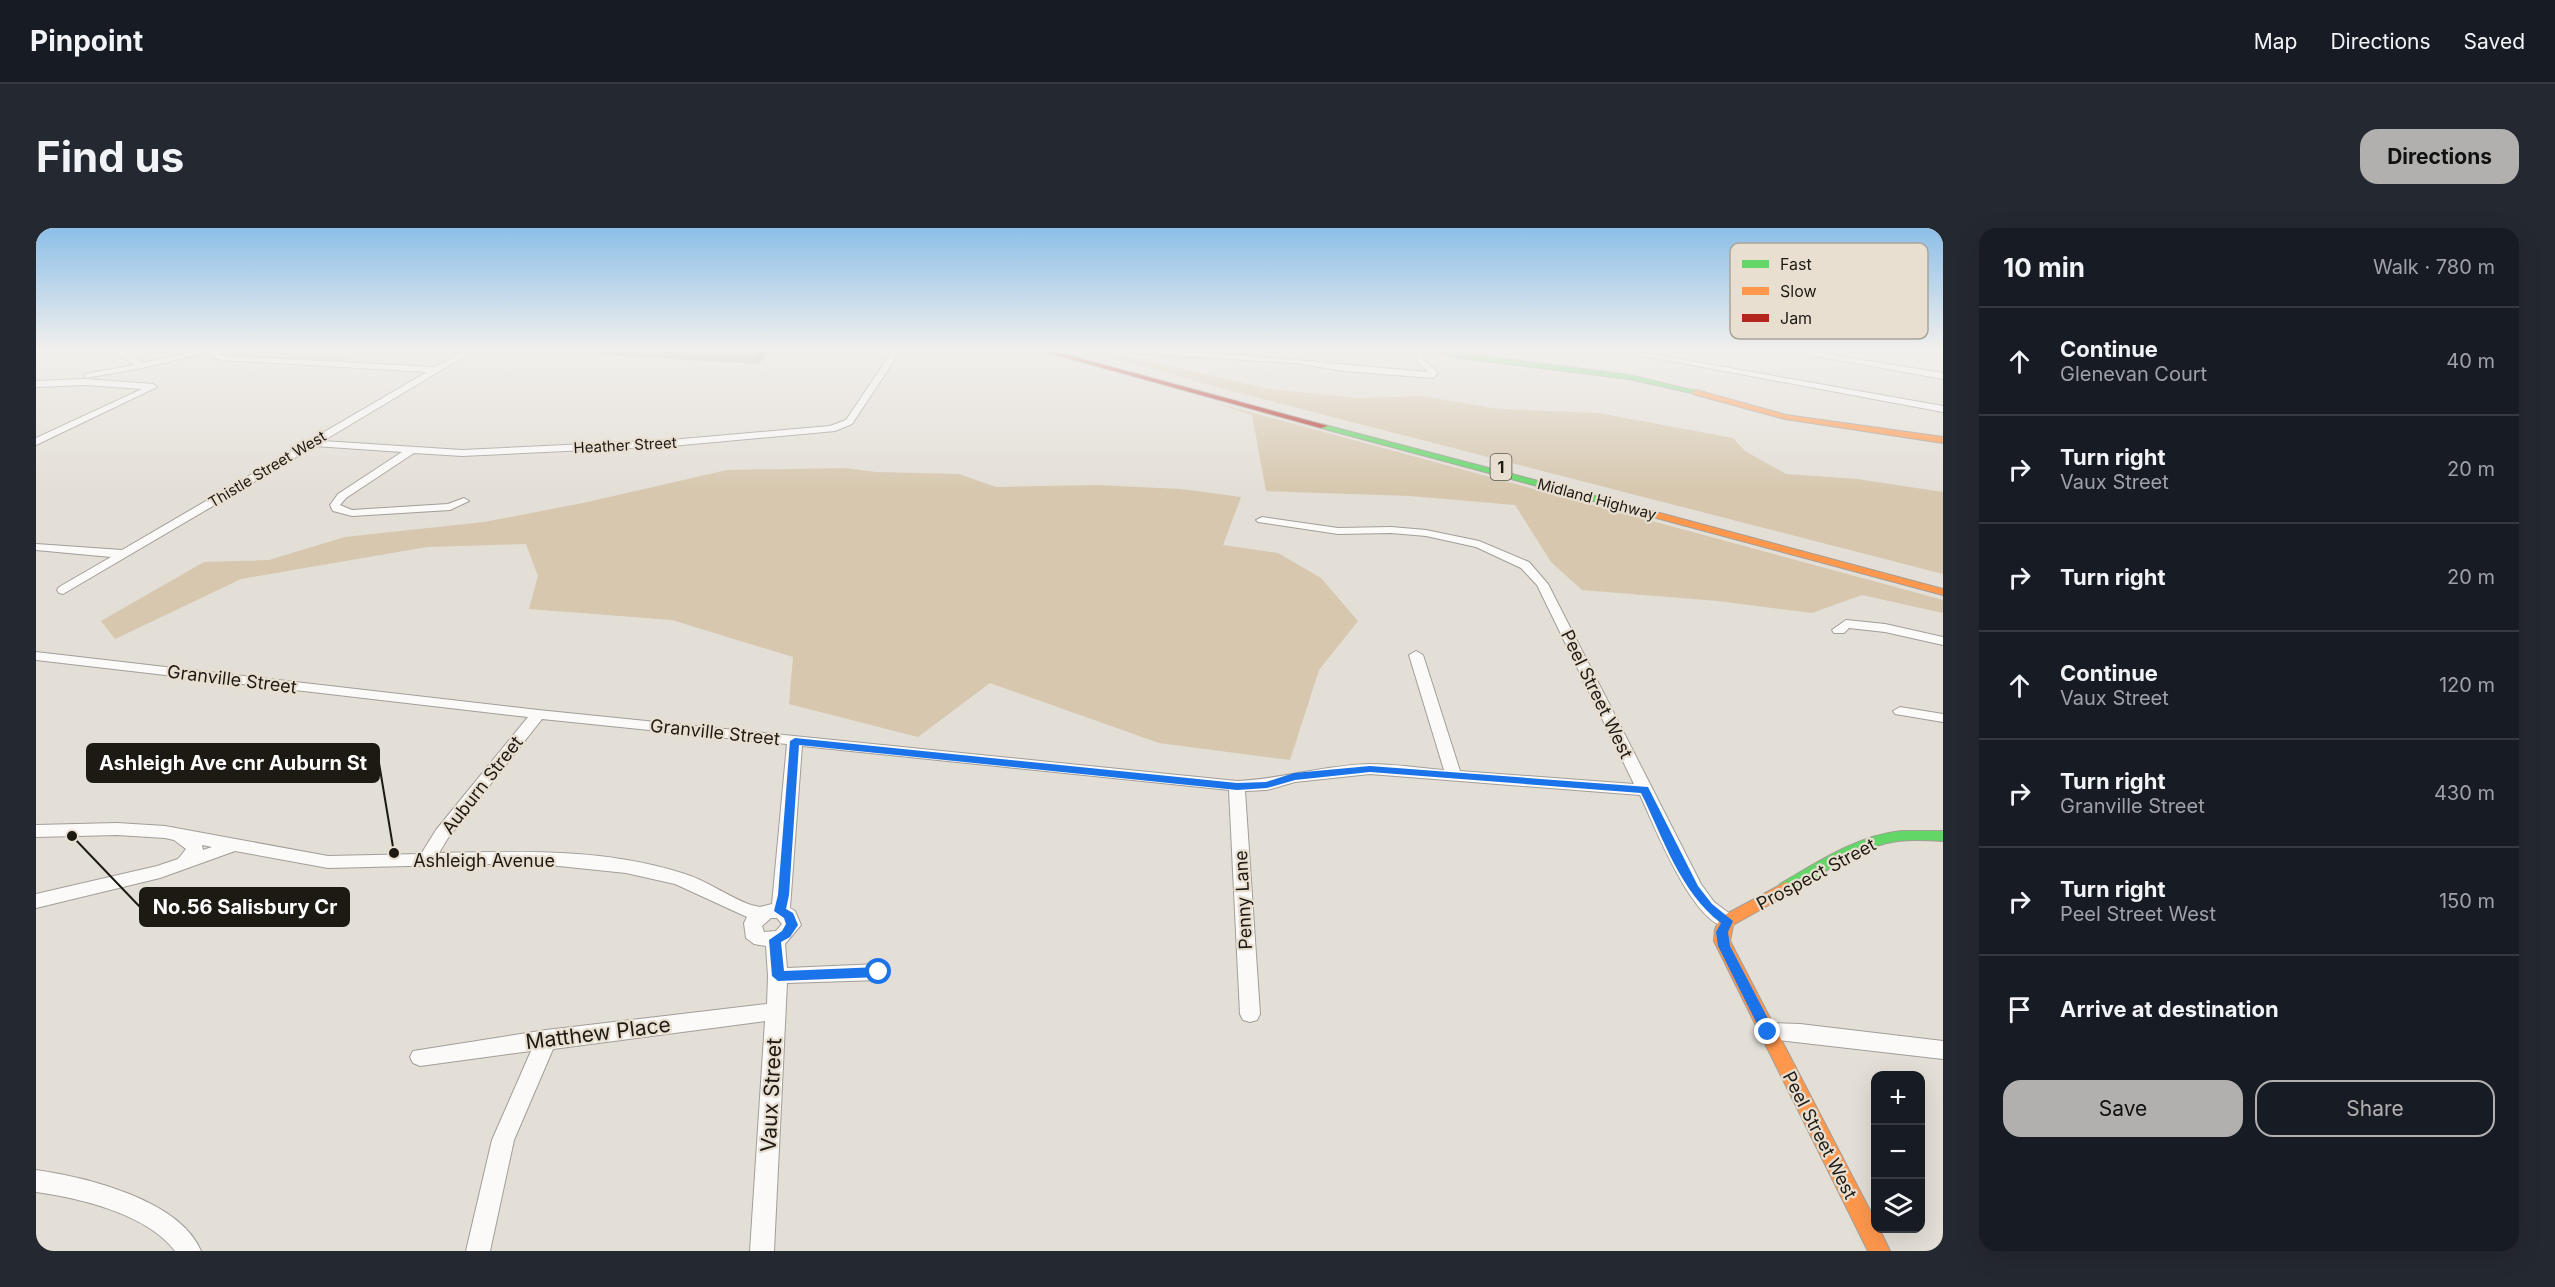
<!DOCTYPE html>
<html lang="en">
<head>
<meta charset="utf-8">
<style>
  body { margin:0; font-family:Inter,sans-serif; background:#242831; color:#f1f3f6 }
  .controls { position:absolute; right:18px; bottom:18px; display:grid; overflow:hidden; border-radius:12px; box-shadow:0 6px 24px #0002 }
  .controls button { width:54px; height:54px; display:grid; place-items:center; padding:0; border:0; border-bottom:2px solid #363941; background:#171b24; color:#f1f3f6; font:30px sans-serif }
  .stop { position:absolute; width:18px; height:18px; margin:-14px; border:4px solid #1a73e8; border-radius:50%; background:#fff }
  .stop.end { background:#1a73e8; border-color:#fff; box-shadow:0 2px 6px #0008 }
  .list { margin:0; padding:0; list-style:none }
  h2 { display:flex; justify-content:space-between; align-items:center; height:78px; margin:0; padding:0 24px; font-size:26px }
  h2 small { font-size:20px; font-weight:400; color:#9ea1a6 }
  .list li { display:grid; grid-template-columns:39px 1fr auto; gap:18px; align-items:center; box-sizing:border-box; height:108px; padding:0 24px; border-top:2px solid #363941 }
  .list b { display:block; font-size:22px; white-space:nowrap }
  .list p { margin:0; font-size:20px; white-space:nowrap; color:#9ea1a6 }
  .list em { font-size:20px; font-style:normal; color:#9ea1a6 }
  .actions { display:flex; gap:12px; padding:18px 24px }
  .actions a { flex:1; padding:14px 0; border:2px solid #b1b0af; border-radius:18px; text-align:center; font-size:21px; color:#b1b0af }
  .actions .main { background:#b1b0af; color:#111 }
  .icon { flex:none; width:33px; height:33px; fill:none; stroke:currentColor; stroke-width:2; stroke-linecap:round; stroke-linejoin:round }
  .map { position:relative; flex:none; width:1907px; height:1023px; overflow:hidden; border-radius:18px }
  header { display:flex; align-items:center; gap:36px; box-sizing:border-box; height:84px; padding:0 30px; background:#171b24; border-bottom:2px solid #363941 }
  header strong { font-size:28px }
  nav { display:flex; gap:33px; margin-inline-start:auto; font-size:21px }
  .intro { display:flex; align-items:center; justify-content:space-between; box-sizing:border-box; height:144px; padding:0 36px }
  h1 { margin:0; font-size:42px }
  .button { padding:15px 27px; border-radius:18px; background:#b1b0af; color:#111; font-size:21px; font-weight:700 }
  main { display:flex; gap:36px; padding:0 36px }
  aside { flex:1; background:#171b24; border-radius:18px; box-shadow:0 6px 24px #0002 }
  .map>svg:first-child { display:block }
  .green { fill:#d6c7ae }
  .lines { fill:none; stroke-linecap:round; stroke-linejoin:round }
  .street-casing { stroke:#a29e98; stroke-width:2 }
  .fast-casing { stroke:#a29e98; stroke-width:2 }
  .slow-casing { stroke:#a29e98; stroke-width:2 }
  .jam-casing { stroke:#a29e98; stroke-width:2 }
  .street { fill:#fbfaf9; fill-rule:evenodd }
  .fast { fill:#63d668; fill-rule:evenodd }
  .slow { fill:#ff974d; fill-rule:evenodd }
  .jam { fill:#b3261e; fill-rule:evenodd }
  .wall { fill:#a7a39e }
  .shaded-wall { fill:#888581 }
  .route { fill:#1a73e8 }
  .labels { text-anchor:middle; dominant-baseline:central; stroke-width:4.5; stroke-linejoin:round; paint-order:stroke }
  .far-street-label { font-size:15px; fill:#1d1a14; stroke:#e8dfd1 }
  .shield { fill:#e8dfd1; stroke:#5a554d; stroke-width:1.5 }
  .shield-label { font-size:16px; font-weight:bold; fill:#1d1a14 }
  .street-label { font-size:18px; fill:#1d1a14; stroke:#e8dfd1 }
  .near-street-label { font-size:21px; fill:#1d1a14; stroke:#e8dfd1 }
  .key { fill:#e8dfd1; stroke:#aba498; stroke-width:1.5 }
  .key-label { font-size:16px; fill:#1d1a14 }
  .leader { fill:none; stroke:#1d1a14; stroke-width:2 }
  .callout-dot { fill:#1d1a14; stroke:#e8dfd1; stroke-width:2 }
  .callout { fill:#1d1a14; stroke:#1d1a14; stroke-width:2 }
  .callout-label { font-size:20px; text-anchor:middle; font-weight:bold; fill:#fff }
</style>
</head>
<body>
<header>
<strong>Pinpoint</strong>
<nav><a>Map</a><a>Directions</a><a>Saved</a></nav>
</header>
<div class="intro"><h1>Find us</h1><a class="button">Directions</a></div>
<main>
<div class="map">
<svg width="1907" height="1023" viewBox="0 0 1907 1023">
  <rect width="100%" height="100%" fill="#e3ded6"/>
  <g class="green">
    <polygon points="187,122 330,122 307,134 195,128 187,126"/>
    <polygon points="1076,125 1233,161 1321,170 1385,168 1463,181 1563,185 1697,210 1709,223 1750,246 1821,251 1907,264 1907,346 1203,165 1072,129"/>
    <polygon points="1170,172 1907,372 1907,385 1826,367 1776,385 1682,373 1546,362 1515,334 1479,277 1374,268 1230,263 1216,187"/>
    <polygon points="809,240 840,244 923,246 960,259 1061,257 1145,261 1205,269 1187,317 1242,325 1285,350 1322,393 1283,442 1254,532 1123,515 954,455 882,509 753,476 757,429 636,392 493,381 502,348 490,316 391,319 205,351 79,411 65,393 168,334 233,332 309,309 448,294 547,275 691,242"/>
  </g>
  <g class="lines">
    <g class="street-casing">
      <g id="street">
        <polygon points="76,122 85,122 107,135 164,122 181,122 187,128 399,139 430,122 439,122 287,213 426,222 635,212 794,198 810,192 857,122 865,122 816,196 799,203 635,218 426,228 378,225 310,270 304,277 316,282 412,276 428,270 433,273 414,282 316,288 297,283 294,277 302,266 366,224 279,218 27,366 23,365 21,362 23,359 75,329 0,322 0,316 86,322 391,144 186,132 176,129 174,124 106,140 49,150 49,146 98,137"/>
        <path d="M1076,122C1108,120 1140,123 1172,125C1246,130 1319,138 1392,144L1381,133L1378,122H1386L1388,132L1402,145L1397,150L1308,143L1258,135L1080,124Z"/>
        <polygon points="1576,122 1592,122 1907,178 1907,184"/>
        <polygon points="1747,122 1764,122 1907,145 1907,151"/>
        <polygon points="50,151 117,156 121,159 0,217 0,210 106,161 50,157 0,159 0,153"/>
        <path d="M1226,289L1302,300L1355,299L1390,302L1443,313L1493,334L1512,356L1665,656L1678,674L1697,688L1700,693L1697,698C1661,709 1617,594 1604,567L1334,546L1259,554L1231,562L1209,563L1224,786L1221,792L1214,794L1207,792L1204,786L1193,562L766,518L754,680L759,683L765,697L749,716L751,740L843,736L850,739L853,744L850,749L843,752L751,755L738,1023H714L729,793L517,821L478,912L454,1023H430L456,912L495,823L384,838L377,835L374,829L377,823L510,802L731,776L732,748L730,718L718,716L710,710L708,695L711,689L639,656L590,645L494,635L292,640L199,623L124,650L0,680V666L121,638L142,631L150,621L138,612L129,610L81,607L0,609V597L81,595L129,598L292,628L385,626L400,602L492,489L0,432V424L502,482L1201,553C1246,551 1289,537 1334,536C1358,536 1384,540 1408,542L1373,427L1380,423L1387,427L1424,543L1598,556L1501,357L1485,340L1440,319L1390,308L1355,305L1302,306L1222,294L1220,292ZM506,491L751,516L736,676L724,679L715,677C692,669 672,653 649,646C570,620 484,623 403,625L412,610ZM166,617L176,619L167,622ZM735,690H741L746,696L740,703L728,704L726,698Z"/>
        <polygon points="1810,392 1849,396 1907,409 1907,417 1849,404 1813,400 1808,405 1798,405 1796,402"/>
        <polygon points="1864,479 1907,486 1907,494 1859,486 1857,483"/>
        <polygon points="1732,795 1764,796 1907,813 1907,831 1725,810 1722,804 1725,798"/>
        <path d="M0,942C50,949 144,972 165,1023H139C111,986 44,970 0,964Z"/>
      </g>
    </g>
    <g class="fast-casing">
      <g id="fast">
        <polygon points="1387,122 1403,122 1593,147 1664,164 1660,166 1593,151 1425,130"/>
        <polygon points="1285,196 1582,274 1584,276 1576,278 1285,200"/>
        <path d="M1865,603H1907V613C1888,612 1869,611 1851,615C1816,623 1786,646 1756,664L1750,666L1744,664L1742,660L1744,656C1782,634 1820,608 1865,603Z"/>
      </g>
    </g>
    <g class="slow-casing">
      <g id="slow">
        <polygon points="1897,122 1907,122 1907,127 1897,124"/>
        <polygon points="1660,162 1750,187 1907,209 1907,215 1749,191 1657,166 1656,164"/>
        <polygon points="1579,273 1907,361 1907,367 1576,278 1574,276"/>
        <polygon points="1750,654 1756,656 1758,660 1756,664 1697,697 1694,713 1840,994 1840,1000 1843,1000 1854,1023 1832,1023 1678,713 1679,701 1685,689"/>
      </g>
    </g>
    <g class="jam-casing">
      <polygon id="jam" points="1002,122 1013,122 1292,198 1285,200"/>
    </g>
    <use href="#street" class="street"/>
    <use href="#fast" class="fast"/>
    <use href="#slow" class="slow"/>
    <use href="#jam" class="jam"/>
  </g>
  <polygon class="wall" points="483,122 736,122 722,136"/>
  <polygon class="shaded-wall" points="719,122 736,122 722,136"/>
  <linearGradient id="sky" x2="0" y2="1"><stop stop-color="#8dbfe8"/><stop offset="0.46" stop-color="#f2f0ed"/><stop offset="1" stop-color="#f2f0ed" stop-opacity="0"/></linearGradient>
  <rect width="1907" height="265" fill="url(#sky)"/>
  <path class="route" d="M759,510L1201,555L1230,554L1258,545L1334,538L1612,559L1662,658L1676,676L1697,693L1692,704L1694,718L1739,804L1732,810L1727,808L1682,718L1680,704L1685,695C1644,664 1627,609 1605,565L1334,544L1259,552L1231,560L1201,562L763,517L753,667L750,681L757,685L762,697L754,709L745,714L748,743L843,739L850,744L843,749L742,753L736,748L733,712L746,703L750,696L748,690L738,683L742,667L754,513Z"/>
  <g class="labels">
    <g class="far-street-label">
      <text transform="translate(589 217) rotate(-3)">Heather Street</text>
      <text transform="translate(231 241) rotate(-31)">Thistle Street West</text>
      <text transform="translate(1561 271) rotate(15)">Midland Highway</text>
    </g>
    <rect class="shield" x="1454.5" y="226" width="21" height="26" rx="4.5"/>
    <g class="shield-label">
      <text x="1465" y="239">1</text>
    </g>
    <g class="street-label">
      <text transform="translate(196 451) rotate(7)">Granville Street</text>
      <text transform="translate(1561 466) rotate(64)">Peel Street West</text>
      <text transform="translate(679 504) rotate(6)">Granville Street</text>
      <text transform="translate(446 557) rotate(-52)">Auburn Street</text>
      <text x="448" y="632">Ashleigh Avenue</text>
      <text transform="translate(1780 646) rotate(-28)">Prospect Street</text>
      <text transform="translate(1207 672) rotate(-93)">Penny Lane</text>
      <text transform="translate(1784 907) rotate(63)">Peel Street West</text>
    </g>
    <g class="near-street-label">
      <text transform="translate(562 805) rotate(-7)">Matthew Place</text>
      <text transform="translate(735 867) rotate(-87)">Vaux Street</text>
    </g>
  </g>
  <rect x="1694" y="15" width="198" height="96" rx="9" class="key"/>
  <rect x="1706" y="32" width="27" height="8" fill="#63d668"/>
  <rect x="1706" y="59" width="27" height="8" fill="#ff974d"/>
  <rect x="1706" y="86" width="27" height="8" fill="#b3261e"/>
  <g class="key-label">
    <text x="1744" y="42">Fast</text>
    <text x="1744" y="69">Slow</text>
    <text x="1744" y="96">Jam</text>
  </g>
  <path class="leader" d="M358 625L343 535M36 608L104 679"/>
  <g class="callout-dot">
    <circle cx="358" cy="625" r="6"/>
    <circle cx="36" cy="608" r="6"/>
  </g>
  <g class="callout">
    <rect x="51" y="516" width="292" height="38" rx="6"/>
    <rect x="104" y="660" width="209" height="38" rx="6"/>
  </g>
  <g class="callout-label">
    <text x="197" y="542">Ashleigh Ave cnr Auburn St</text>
    <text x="209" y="686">No.56 Salisbury Cr</text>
  </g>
</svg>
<div class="controls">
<button>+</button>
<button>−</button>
<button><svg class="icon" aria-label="layers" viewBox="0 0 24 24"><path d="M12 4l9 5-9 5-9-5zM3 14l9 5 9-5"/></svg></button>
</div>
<div class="stop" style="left:843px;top:744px"></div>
<div class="stop end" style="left:1732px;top:804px"></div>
</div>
<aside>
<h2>10 min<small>Walk · 780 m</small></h2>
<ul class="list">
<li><svg class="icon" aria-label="ahead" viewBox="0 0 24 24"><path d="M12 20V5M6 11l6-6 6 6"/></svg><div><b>Continue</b><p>Glenevan Court</p></div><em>40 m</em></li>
<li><svg class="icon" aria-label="right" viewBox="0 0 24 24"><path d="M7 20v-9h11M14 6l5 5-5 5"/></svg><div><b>Turn right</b><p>Vaux Street</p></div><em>20 m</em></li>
<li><svg class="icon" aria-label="right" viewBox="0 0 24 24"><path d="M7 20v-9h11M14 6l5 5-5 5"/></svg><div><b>Turn right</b></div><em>20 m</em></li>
<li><svg class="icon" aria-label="ahead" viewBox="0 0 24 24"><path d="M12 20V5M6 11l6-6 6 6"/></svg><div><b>Continue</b><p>Vaux Street</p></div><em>120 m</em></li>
<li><svg class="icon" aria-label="right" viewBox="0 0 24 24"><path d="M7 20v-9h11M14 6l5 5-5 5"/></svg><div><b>Turn right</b><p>Granville Street</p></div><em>430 m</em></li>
<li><svg class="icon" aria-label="right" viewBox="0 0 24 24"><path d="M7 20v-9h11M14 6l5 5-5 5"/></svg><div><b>Turn right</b><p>Peel Street West</p></div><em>150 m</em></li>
<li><svg class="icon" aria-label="arrive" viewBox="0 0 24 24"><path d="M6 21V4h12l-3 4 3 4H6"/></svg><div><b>Arrive at destination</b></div></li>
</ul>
<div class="actions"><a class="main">Save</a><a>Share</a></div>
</aside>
</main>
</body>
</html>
